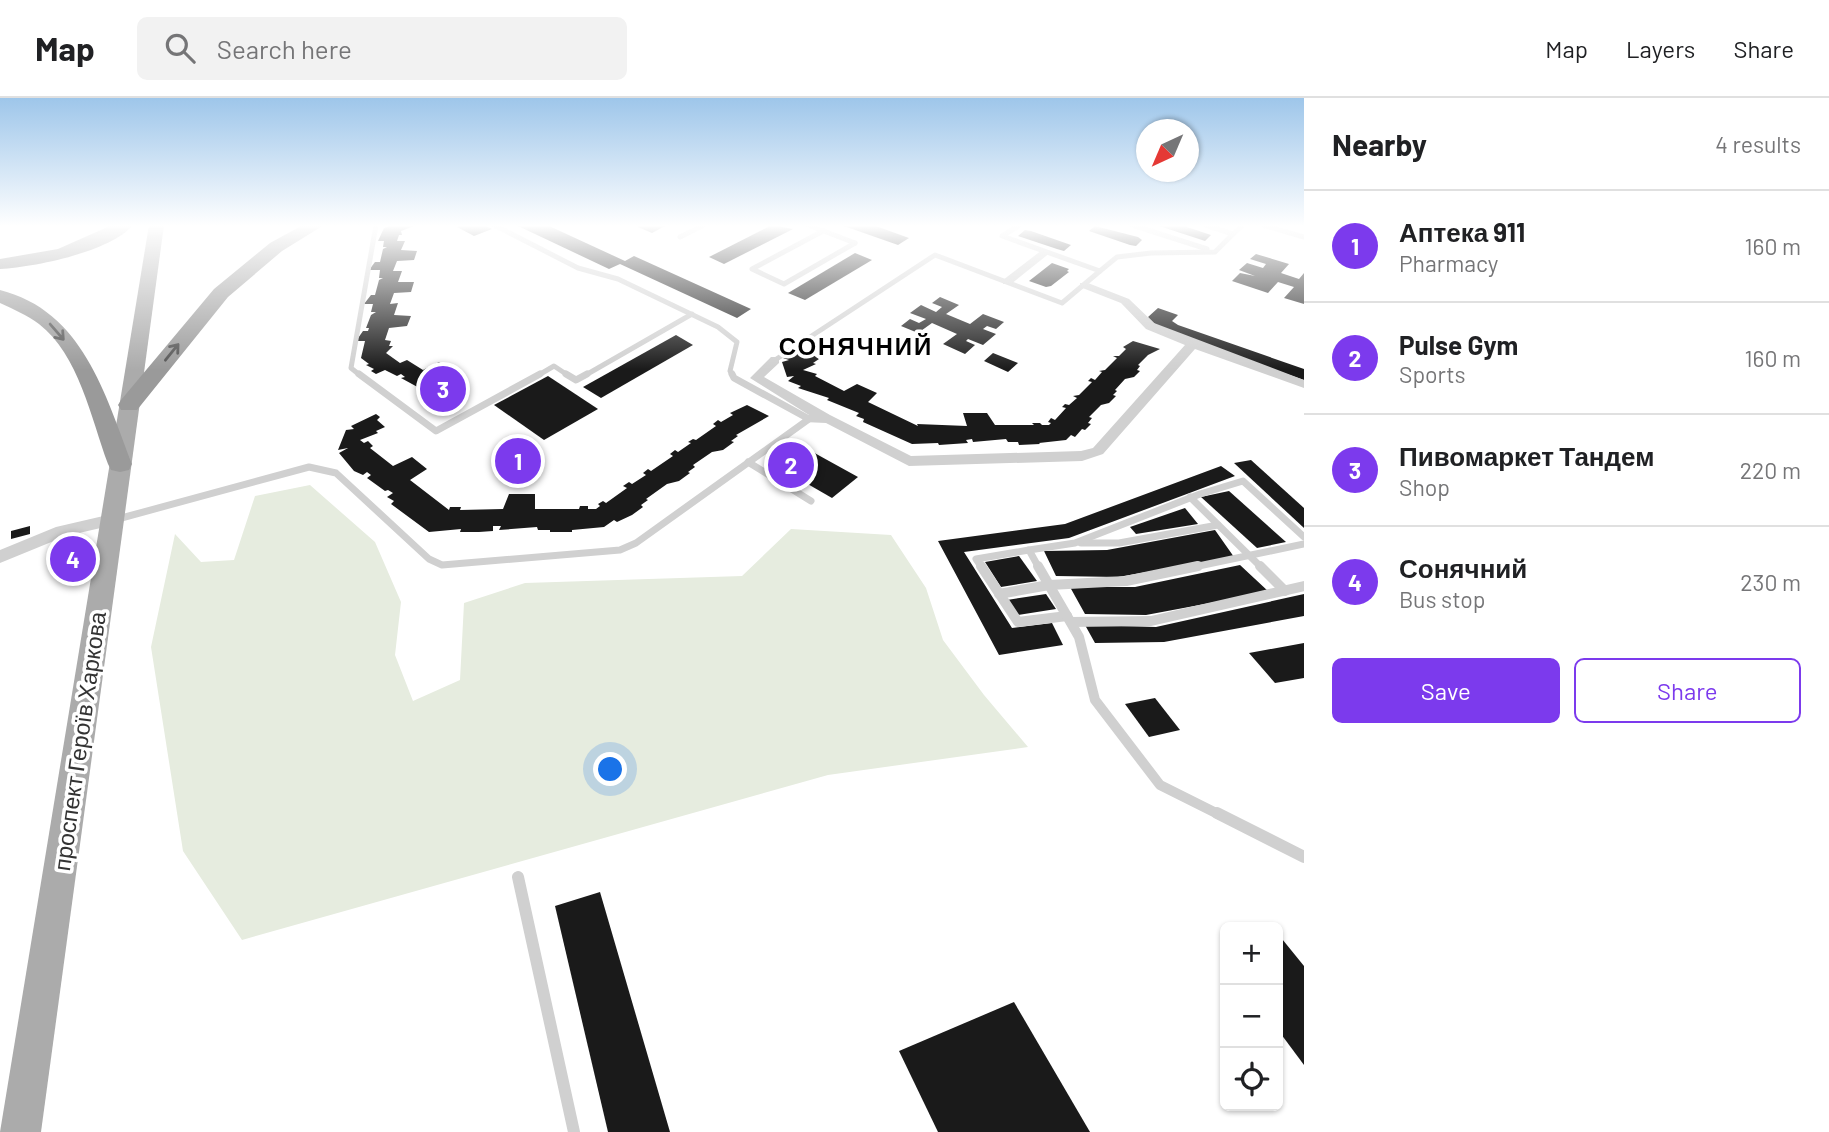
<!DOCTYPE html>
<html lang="en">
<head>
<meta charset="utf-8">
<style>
  body { margin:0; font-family:Barlow,sans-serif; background:#f2f2f2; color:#202124 }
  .controls { position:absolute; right:21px; bottom:21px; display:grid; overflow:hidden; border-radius:10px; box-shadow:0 2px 5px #0004 }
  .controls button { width:63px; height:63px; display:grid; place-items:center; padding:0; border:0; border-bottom:2px solid #e0e0e0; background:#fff; color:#202124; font:35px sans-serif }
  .compass { position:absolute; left:1136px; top:21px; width:63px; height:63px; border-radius:50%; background:#fff; box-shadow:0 2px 5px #0004; rotate:224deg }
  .you { position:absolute; left:611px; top:672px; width:24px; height:24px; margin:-18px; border:5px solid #fff; border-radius:50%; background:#1a73e8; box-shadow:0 0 0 10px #1a73e833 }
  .badge { display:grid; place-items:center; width:46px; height:46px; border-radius:50%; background:#7c3aed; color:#fff; font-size:23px; font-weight:700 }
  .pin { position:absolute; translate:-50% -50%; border:4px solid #fff; box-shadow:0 2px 7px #0006 }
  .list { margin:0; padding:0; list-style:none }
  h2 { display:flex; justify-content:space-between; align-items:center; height:91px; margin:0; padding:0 28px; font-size:30px }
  h2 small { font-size:23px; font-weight:400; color:#757577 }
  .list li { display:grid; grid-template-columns:46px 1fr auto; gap:21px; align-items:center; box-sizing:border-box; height:112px; padding:0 28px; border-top:2px solid #e0e0e0 }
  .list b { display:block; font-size:26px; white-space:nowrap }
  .list p { margin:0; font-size:23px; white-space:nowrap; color:#757577 }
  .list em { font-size:23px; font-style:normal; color:#757577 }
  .actions { display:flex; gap:14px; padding:21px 28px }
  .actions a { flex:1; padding:16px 0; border:2px solid #7c3aed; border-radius:10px; text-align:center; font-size:24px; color:#7c3aed }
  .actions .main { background:#7c3aed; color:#fff }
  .icon { flex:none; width:38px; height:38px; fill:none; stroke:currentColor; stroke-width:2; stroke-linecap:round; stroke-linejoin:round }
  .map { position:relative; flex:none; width:1304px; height:1034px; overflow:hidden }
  header { display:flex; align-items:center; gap:42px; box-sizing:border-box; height:98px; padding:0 35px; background:#fff; border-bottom:2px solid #e0e0e0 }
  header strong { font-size:33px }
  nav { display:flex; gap:38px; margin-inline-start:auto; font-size:24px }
  .search { width:490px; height:63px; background:#f2f2f2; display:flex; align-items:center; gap:18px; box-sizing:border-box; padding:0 24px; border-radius:10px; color:#757577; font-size:26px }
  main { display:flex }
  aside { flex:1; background:#fff }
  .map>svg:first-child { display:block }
  .green { fill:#e6ecdf }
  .building { fill:#1a1a1a }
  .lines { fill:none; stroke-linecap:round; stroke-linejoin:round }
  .lane-far3 { stroke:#d0d0d0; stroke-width:5 }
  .lane-far2 { stroke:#d0d0d0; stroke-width:7 }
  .lane-far1 { stroke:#d0d0d0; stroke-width:10 }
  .lane { stroke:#d0d0d0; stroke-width:12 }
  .street { fill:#d0d0d0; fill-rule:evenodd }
  .primary { fill:#ababab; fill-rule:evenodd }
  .highway { fill:#9a9a9a; fill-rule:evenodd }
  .oneway { stroke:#525252 }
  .labels { text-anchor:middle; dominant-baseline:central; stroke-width:7; stroke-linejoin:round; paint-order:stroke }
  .street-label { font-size:23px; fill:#333; stroke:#fff }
  .far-district-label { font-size:24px; font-weight:bold; letter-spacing:2px; fill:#000; stroke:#fff }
</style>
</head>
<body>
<header>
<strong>Map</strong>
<div class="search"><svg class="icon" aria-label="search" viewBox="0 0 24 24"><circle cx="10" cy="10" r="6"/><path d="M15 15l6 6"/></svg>Search here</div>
<nav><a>Map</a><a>Layers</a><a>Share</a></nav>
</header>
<main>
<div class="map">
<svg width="1304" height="1034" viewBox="0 0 1304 1034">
  <rect width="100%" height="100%" fill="#fff"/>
  <polygon class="green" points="310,387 375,444 401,504 395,557 413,603 460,582 464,505 525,485 742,478 791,431 891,437 926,490 943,542 984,597 1028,649 828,677 242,842 183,753 151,549 175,436 201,464 234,462 255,398"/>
  <g class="building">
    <polygon points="393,127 417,127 401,133 402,137 399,137 397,143 405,143 401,152 417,153 414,162 397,163 393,173 402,173 398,184 414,184 411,194 394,195 390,206 398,205 394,217 411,218 407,228 389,230 385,242 391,243 389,248 393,248 386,255 400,265 407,262 423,272 439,264 452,273 438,282 452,291 428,304 419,294 423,292 401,280 405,279 401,276 397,278 385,272 376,276 371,273 374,271 366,267 369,266 361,260 365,243 356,243 363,233 368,233 369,230 366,230 371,217 376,214 371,214 373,206 364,206 371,197 375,197 379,182 383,180 379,180 380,172 369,172 375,164 380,164 383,151 387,149 383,149 384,143 378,143 384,130"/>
    <polygon points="461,127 484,127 492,131 474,138 457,129"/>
    <polygon points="516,127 547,127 625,163 634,158 751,211 737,220 620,166 609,171"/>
    <polygon points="643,127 667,127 652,135 638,129"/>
    <polygon points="772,127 793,131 724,166 709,159"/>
    <polygon points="873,127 909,140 898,147 844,128"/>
    <polygon points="1156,127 1181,127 1211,137 1205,143 1199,141"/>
    <polygon points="1095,128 1138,139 1142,142 1136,148 1130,147 1089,133"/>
    <polygon points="1025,132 1031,133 1071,147 1064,153 1057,151 1018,138"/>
    <polygon points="855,155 872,162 805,202 788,195"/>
    <polygon points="1256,156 1289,166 1281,175 1299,181 1304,175 1304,206 1284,200 1294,189 1278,184 1268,195 1232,183 1240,175 1255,178 1239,172 1247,165 1263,170 1266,166 1250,161"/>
    <polygon points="1052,165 1069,171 1067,173 1069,174 1051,188 1046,189 1029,183"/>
    <polygon points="940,199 959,207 946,216 970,226 983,216 1004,224 996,231 987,228 983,231 996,236 983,247 968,241 966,243 975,247 965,256 943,246 957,236 932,225 918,235 901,228 910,221 919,225 926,221 910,215 921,207 936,214 942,209 932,205"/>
    <polygon points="1158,210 1178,217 1172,223 1178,227 1304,271 1304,282 1162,233 1148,219"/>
    <polygon points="676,237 693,247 601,300 583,289"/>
    <polygon points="1133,243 1160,251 1148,257 1138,267 1140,268 1137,272 1140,273 1134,279 1125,281 1115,292 1117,293 1113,297 1116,298 1109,305 1101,307 1089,319 1092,320 1088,325 1091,326 1085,332 1082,331 1075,339 1071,337 1066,342 1039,345 1040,346 1019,347 1018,344 1008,344 1006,341 973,344 972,341 966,342 968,345 939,347 938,345 912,346 863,324 864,321 856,318 859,315 827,302 829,300 798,290 801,288 788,283 794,278 787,279 782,264 789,262 783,260 801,249 819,261 813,265 816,266 803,272 817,276 815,278 844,293 857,286 877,295 868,304 918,328 917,326 967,328 963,315 987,315 995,327 1034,327 1032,325 1040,325 1042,327 1049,327 1051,325 1048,324 1051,320 1055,322 1066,310 1062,309 1065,306 1069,307 1077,300 1073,298 1079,297 1092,284 1088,283 1091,280 1095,282 1102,274 1099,273 1105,272 1117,260 1113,258 1119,258 1126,251 1123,249"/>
    <polygon points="993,255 1018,265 1008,274 984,263"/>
    <polygon points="548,278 598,311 544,342 494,307"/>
    <polygon points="747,307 769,318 736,337 738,338 731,343 734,344 723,352 712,354 693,367 695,369 688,374 690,375 679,383 667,386 646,401 648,402 641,407 643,409 632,417 617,424 614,422 604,429 572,432 572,434 550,434 550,432 538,432 537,429 499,432 501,428 493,428 493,433 479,434 460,434 461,431 429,434 391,406 394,403 387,399 393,395 388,392 385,393 367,380 371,377 367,374 363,377 354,373 339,355 348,350 338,352 346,332 354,331 351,328 376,316 380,319 377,322 385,329 376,333 378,335 360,342 364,345 368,343 373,348 370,350 393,368 412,359 427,371 410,382 449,412 450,409 461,409 460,412 503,411 509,396 535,396 535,411 579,411 580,408 588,408 588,411 596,411 600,408 598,406 603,403 606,405 627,390 623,388 629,384 632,386 646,377 643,375 648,371 651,373 673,358 670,356 675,352 678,354 691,345 688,344 693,341 696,342 716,328 713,326 718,322 721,324 733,317 730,315"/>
    <polygon points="800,347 858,379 832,400 773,366"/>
    <polygon points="1251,362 1304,410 1304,430 1234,365"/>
    <polygon points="1221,368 1235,378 1069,440 964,454 1012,530 1052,525 1063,547 999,557 938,443 1065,426"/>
    <polygon points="1229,393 1286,444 1257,450 1201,399"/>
    <polygon points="1185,410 1198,426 1136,436 1130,429"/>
    <polygon points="30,428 30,436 11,441 11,433"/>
    <polygon points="1215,432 1234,459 1118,479 1056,478 1044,453 1107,452"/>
    <polygon points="1019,458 1037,483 1001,489 985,464"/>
    <polygon points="1240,467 1269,494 1146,517 1085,516 1070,489 1135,489"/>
    <polygon points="1046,496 1056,511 1018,517 1007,502"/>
    <polygon points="1304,496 1304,518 1164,544 1095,545 1085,527 1156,529"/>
    <polygon points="1304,545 1304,580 1275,585 1249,555"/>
    <polygon points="1155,600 1180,632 1149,639 1125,606"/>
    <polygon points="600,794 670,1034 608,1034 555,808"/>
    <polygon points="1278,836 1304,868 1304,967 1278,932"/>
    <polygon points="1014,904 1090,1034 938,1034 899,953"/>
  </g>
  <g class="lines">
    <g class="lane-far3">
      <polyline points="494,127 578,170 618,181 718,229 737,244 730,273 733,278"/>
      <polyline points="808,127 855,145"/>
      <polyline points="1132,127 1207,151"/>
      <polyline points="1205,127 1233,136 1243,127"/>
      <polyline points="1263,127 1304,139"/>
      <polyline points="823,133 752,171 784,186 855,145"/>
      <polyline points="680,139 704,127"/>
      <polyline points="1100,173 1117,159 1151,155 1215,154 1233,136"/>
      <polyline points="775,262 935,157 1062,205 1100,173 1002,138 1020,127"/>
      <polyline points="361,278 351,270 376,127"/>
      <polyline points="537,278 554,268 569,278"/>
      <polyline points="584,278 692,216"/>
    </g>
    <g class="lane-far2">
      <polyline points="359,276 436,333 540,276"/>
      <polyline points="566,276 576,282 587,276"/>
      <polyline points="748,364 811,403"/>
      <polyline points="1190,399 1262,470"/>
      <polyline points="114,422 309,369 336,375 429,461 442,467 620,452 636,445 809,321 734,280 732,276"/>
      <polyline points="1081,445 1119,445 1218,427"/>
      <polyline points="1029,452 1075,445 1200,396 1243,383 1304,439"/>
      <polyline points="982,470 976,461 1029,452 1039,470"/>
      <polyline points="1189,470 1304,446"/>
    </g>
    <g class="lane-far1">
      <polyline points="981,468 1018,524 1067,518"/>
      <polyline points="1038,468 1067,518"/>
      <polyline points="1260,468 1285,493"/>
      <polyline points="999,496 1049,487 1126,483 1198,468"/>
      <polyline points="1067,518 1079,539 1095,602 1160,687 1220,717"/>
      <polyline points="1071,524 1151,523 1304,488"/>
    </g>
    <g class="lane">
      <polyline points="1217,715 1304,759"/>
      <polyline points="518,779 574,1034"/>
    </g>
    <g class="street">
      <polygon points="1042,152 1051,154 1011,186 1003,186 1003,182"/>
      <polygon points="1080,185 1088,185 1129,201 1154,225 1304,282 1304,290 1195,251 1103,356 1082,363 909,368 826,325 804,324 804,318 809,317 750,280 771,259 779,259 779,265 764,279 830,317 911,358 1081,353 1093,350 1185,247 1146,231 1121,205 1080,189"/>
      <polygon points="112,416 118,418 120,422 118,426 66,438 0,465 0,452 56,429"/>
    </g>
    <polygon class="primary" points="149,127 164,127 41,1034 0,1034"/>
    <g class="highway">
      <path d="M112,127H133C110,154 35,169 0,171V161L58,151Z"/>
      <polygon points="303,127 324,127 282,153 228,199 137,312 121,312 118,307 121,302 214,191 270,145"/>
      <path d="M0,192C83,213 105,296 132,366L129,372L120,374L111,372L108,366C91,320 79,257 39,226C27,217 13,211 0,205Z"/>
    </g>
  </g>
  <defs><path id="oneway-shaft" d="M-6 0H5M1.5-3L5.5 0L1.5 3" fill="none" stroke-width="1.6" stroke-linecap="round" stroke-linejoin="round" transform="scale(1.75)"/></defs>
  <g class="oneway">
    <use href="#oneway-shaft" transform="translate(57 234) rotate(49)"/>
    <use href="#oneway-shaft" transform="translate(172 254) rotate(-51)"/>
  </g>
  <linearGradient id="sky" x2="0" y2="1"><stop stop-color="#9ec6ea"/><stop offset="0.47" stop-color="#fff"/><stop offset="1" stop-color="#fff" stop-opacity="0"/></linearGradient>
  <rect width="1304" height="272" fill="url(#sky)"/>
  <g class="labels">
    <g class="street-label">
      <text transform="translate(79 643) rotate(-82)">проспект Героїв Харкова</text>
    </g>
    <g class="far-district-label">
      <text x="856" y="247">СОНЯЧНИЙ</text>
    </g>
  </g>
</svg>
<div class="controls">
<button>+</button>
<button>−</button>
<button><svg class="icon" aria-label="locate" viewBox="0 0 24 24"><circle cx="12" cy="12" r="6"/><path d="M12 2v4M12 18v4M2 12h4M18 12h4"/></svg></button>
</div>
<svg class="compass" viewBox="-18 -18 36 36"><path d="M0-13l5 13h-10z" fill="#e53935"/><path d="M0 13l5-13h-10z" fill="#757577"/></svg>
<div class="you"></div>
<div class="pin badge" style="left:518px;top:363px">1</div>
<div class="pin badge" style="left:791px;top:367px">2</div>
<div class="pin badge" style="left:443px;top:291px">3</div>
<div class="pin badge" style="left:73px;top:461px">4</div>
</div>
<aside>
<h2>Nearby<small>4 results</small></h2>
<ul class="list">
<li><span class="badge">1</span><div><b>Аптека 911</b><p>Pharmacy</p></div><em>160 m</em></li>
<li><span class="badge">2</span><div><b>Pulse Gym</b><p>Sports</p></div><em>160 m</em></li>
<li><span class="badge">3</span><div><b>Пивомаркет Тандем</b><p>Shop</p></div><em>220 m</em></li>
<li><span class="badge">4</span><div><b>Сонячний</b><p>Bus stop</p></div><em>230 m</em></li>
</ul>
<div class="actions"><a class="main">Save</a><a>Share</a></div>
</aside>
</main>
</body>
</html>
